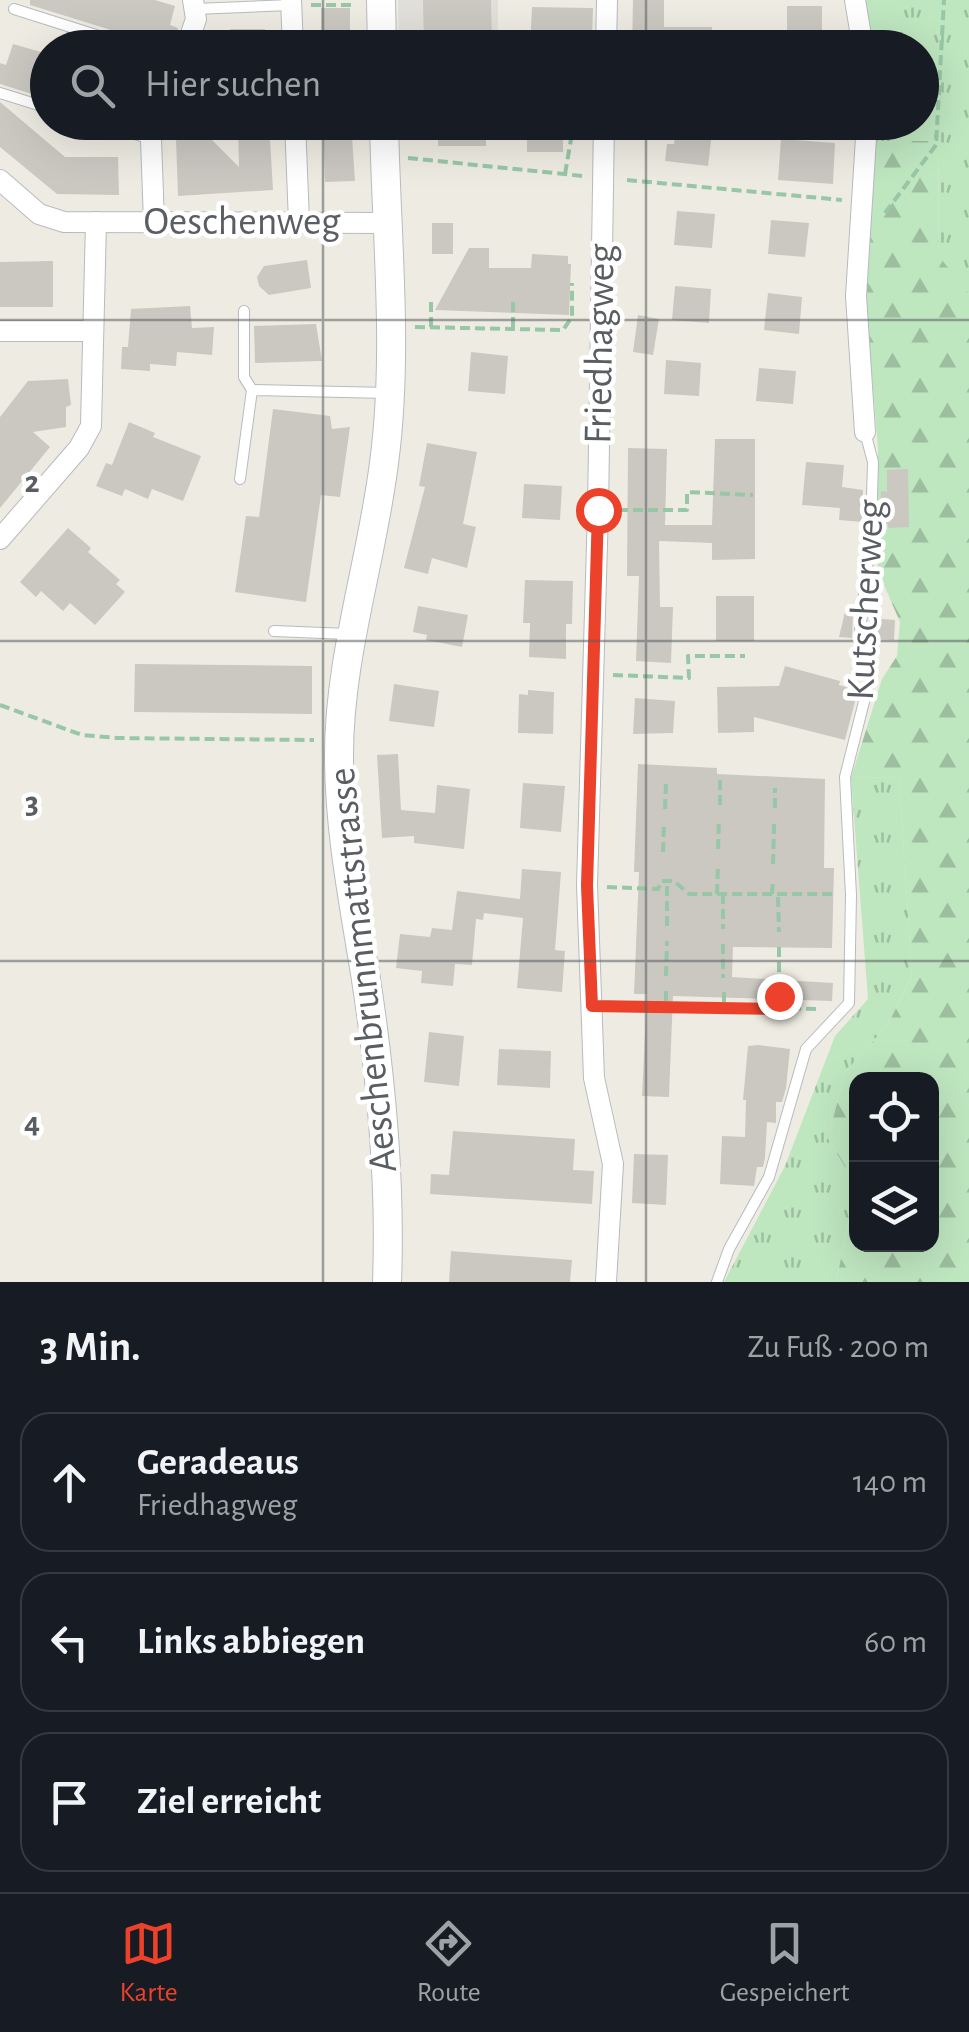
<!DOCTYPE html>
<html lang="de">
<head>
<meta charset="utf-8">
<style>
  body { margin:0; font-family:"Alegreya Sans",sans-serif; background:#242831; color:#f1f3f6 }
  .controls { position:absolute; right:30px; bottom:30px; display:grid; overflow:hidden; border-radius:20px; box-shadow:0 10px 40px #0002 }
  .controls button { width:90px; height:90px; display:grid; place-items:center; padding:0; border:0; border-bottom:2px solid #363941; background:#171b24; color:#f1f3f6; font:50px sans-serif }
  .stop { position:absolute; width:30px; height:30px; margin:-22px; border:8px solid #ec412a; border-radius:50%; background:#fff }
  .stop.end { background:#ec412a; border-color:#fff; box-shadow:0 2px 10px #0008 }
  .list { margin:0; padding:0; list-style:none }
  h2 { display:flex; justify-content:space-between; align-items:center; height:130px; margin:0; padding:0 40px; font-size:42px }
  h2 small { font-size:32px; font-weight:400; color:#9ea1a6 }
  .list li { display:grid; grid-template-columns:65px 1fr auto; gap:30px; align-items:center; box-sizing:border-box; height:140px; margin:0 20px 20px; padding:0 20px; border:2px solid #363941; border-radius:30px }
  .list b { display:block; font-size:38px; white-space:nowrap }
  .list p { margin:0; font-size:32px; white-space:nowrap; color:#9ea1a6 }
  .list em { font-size:32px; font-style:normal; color:#9ea1a6 }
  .icon { flex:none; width:55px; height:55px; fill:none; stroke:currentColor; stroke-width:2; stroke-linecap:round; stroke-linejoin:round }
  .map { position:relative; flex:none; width:969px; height:1282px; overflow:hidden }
  .search { position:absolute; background:#171b24; box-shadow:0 10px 40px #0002; left:30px; right:30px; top:30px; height:110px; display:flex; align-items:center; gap:25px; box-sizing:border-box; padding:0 35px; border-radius:55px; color:#9ea1a6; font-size:38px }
  .sheet { height:610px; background:#171b24 }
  nav { display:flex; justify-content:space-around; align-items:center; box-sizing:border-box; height:140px; border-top:2px solid #363941; background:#171b24; font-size:28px; color:#9ea1a6 }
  nav a { display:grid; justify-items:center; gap:5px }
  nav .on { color:#ec412a }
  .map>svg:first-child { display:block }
  .industrial { fill:#e1dfda }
  .grass { fill:url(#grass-tufts) }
  .forest { fill:url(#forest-firs); fill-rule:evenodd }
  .building { fill:#cac8c1 }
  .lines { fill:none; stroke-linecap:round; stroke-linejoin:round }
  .lane-casing { stroke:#b7babf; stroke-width:12 }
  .street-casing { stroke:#b7babf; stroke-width:22 }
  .secondary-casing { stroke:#b8bbc1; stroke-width:30 }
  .path { stroke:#97c7a6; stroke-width:4; stroke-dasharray:10 5; stroke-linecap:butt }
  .lane { stroke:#fff; stroke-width:10 }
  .street { stroke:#fff; stroke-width:20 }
  .secondary { stroke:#fff; stroke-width:28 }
  .route { stroke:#ec412a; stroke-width:12 }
  .grid { fill:none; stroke:#5a5e63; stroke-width:2.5; stroke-opacity:0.55 }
  .labels { text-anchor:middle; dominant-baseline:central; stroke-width:9; stroke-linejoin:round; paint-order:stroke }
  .street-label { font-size:40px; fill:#5a5e63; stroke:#fff }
  .grid-label { font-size:32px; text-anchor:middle; font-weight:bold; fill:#5a5e63; stroke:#fff; stroke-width:9; stroke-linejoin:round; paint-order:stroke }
</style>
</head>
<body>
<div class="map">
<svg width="969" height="1282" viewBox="0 0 969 1282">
  <defs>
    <pattern id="grass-tufts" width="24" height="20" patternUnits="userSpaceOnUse" patternTransform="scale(2.5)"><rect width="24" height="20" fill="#bee6bf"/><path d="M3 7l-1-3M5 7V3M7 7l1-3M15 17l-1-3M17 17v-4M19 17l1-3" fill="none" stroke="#9dbe9f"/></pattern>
    <pattern id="forest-firs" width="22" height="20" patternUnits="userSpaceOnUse" patternTransform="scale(2.5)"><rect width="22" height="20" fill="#bee6bf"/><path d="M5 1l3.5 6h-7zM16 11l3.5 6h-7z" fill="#9dbe9f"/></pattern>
  </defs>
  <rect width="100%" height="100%" fill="#eeece2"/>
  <polygon class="industrial" points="398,0 498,0 498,47 399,47"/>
  <g class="grass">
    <polygon points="865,0 969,0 969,294 938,256 939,141 875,141 876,123 922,122 922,48 872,47"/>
    <polygon points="899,777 912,976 887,1026 845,1072 828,1138 856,1186 836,1282 724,1282 785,1166 835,1036 868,999 851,778"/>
  </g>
  <path class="forest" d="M875,141H939L938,255L969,294V1282H836L856,1186L828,1138L845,1072L887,1026L912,976L899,777L851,778L882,679L897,656L900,622L878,571V448L865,292ZM856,1080H932V1244H856Z"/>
  <g class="building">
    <polygon points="30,0 155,0 175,6 170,25 178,28 173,48 169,48 30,5"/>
    <polygon points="423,0 491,0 492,46 424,48"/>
    <polygon points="633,0 664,0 664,27 712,27 712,48 632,48"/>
    <rect x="787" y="6" width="35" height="42"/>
    <polygon points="532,7 593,8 592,38 583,38 583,48 530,48"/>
    <rect x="321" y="8" width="29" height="38"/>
    <polygon points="230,29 265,29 265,48 231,48"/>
    <polygon points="13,44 48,54 48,99 0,84 0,63 6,65"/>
    <polygon points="0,102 65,157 118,157 119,195 57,194 0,147"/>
    <polygon points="238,122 269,122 273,190 178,196 176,139 185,131 204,132 239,167"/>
    <polygon points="323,122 351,122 355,181 325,182"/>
    <rect x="438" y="122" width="48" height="24"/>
    <rect x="527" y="122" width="36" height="30"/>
    <polygon points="676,122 713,124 708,166 665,161 667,144 674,144"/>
    <polygon points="781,139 835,143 833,184 778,180"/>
    <polygon points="677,211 715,214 712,248 674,245"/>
    <polygon points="771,220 809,223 805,257 768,254"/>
    <rect x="432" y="223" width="21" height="31"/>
    <polygon points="469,248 489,248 489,268 531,268 532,254 568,256 568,264 571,264 569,315 435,310"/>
    <polygon points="307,260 311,288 269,295 259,286 257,277 264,266"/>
    <polygon points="53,261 53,307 0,307 0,262"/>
    <polygon points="675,286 711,289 709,323 672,320"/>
    <polygon points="768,293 802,297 799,334 764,330"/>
    <polygon points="190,306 192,328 214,327 212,355 177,352 176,366 150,364 150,371 121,369 122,347 128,347 131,309"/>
    <polygon points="638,315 659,319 653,355 633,352"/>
    <polygon points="316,324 322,361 255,363 254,326"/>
    <polygon points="471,352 508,356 505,394 468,391"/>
    <polygon points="666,360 701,363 699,396 664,394"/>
    <polygon points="759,368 796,371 793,404 756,401"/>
    <polygon points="68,379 71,405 66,407 66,427 33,432 50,447 0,508 0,417 28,381"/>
    <polygon points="273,409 330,416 332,429 350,427 340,497 321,495 306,602 235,592 246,516 259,517"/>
    <polygon points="129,422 155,433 153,437 201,456 183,501 152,489 148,499 125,489 122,496 96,486 106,463 112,465"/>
    <polygon points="715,439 755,439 755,559 712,560 712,543 659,541 660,607 673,607 671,663 636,661 639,576 627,576 628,448 667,449 665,525 712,525"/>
    <polygon points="427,443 477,452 463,524 476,527 467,568 432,558 428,574 404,568 425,487 419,486"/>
    <polygon points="806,462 844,465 842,487 863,490 862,522 839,520 840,508 802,505"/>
    <polygon points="908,469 909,527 888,528 888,524 880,524 881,491 887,492 887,470"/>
    <polygon points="524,484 562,486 560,520 522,518"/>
    <polygon points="68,528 91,548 88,552 120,580 116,584 125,592 95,625 70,603 63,611 41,591 36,597 20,582"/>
    <polygon points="525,580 573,581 572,624 566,624 566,659 529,657 530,623 523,623"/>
    <rect x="716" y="596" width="38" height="45"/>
    <polygon points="418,606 468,615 462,647 426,640 427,635 413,632"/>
    <polygon points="845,612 853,614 852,638 839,637"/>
    <polygon points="870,618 895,620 894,640 870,639"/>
    <polygon points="135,664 312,666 312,714 134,712"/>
    <polygon points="785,666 840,681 839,685 858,690 845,740 754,717 754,732 718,733 717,687 779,686"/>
    <polygon points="394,684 439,691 434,727 389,721"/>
    <polygon points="528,690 554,692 553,734 518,733 519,694 528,695"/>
    <polygon points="635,698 675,701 673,733 633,734"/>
    <polygon points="398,754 401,810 435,813 437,785 470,789 464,849 414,843 414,836 382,838 377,755"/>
    <polygon points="638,764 717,768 717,774 825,779 824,868 834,868 832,948 733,947 732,977 833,983 832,1001 673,996 669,1097 642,1096 647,994 634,994 639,872 634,872"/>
    <polygon points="523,783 565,786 561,832 520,828"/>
    <polygon points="522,869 561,872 555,950 565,951 562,992 517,988 523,918 484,913 483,920 476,919 472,965 455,964 453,986 421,983 422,971 396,968 400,934 430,937 432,928 452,930 457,891 520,899"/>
    <polygon points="429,1032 464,1036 459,1086 424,1082"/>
    <polygon points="758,1045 790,1049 786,1088 782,1102 776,1102 776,1123 767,1122 765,1158 763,1167 757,1167 754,1186 720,1184 722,1136 745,1137 746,1100 743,1100 748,1046"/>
    <polygon points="499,1049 551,1051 550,1088 497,1085"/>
    <polygon points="453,1131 575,1139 573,1170 594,1171 592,1204 430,1194 431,1174 449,1175"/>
    <polygon points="634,1154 668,1155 666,1205 632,1203"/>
    <polygon points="451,1251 572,1260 570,1282 449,1282"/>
  </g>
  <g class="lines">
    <g class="lane-casing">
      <g id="lane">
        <polyline points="14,9 137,48"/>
        <polyline points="195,9 291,5"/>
        <polyline points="0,93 48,108"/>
        <polyline points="96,122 151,139"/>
        <polyline points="244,311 244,377 252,390"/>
        <polyline points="240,479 252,390 388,393"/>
        <polyline points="274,631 348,634"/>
        <polyline points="717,1282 729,1249 769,1177 806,1049 849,1003 851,895 845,777 870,678 860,632 871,531 873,462 865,432"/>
      </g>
    </g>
    <g class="street-casing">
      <g id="street">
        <polyline points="291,0 293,48"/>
        <polyline points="855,0 863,48"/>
        <polyline points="186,48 196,19 193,0"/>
        <polyline points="606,48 607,0"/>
        <polyline points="154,122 151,139 154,222"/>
        <polyline points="295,122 299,222"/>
        <polyline points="604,122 598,510 587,885 594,1078 613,1164 606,1282"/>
        <polyline points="0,180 39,214 64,222 387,223"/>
        <polyline points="0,331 93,331"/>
        <polyline points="865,432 856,296 867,122"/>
        <polyline points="0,539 79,448 91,426 96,222"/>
      </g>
    </g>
    <g class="secondary-casing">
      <g id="secondary">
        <polyline points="381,0 382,48"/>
        <path d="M384,122C386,235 399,351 384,463C372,560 339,657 339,755C339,829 353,900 365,973C381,1075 391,1178 387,1282"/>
      </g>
    </g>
    <g class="path">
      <polyline points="311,5 356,5"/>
      <polyline points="408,158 583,176"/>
      <polyline points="565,174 574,122"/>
      <polyline points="627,180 842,200"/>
      <polyline points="885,213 936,145 944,0"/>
      <polyline points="513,302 513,329"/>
      <polyline points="415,327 563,330 572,317 572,283"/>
      <polyline points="431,327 431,299"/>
      <polyline points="618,510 687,510 687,492 753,495"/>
      <polyline points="613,675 689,678 688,656 745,656"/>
      <polyline points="0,705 82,735 117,738 314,740"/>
      <polyline points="720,805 720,778"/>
      <polyline points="775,808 775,788"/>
      <polyline points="665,809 666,781"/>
      <polyline points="718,849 719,819"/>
      <polyline points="663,852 664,823"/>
      <polyline points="773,864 774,824"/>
      <polyline points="607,887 658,889 662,881 674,881 689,894 836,894"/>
      <polyline points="717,894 718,864"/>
      <polyline points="723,894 723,929"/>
      <polyline points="772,894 773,879"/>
      <polyline points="778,897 779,932"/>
      <polyline points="667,926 667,881"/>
      <polyline points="723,944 723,978"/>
      <polyline points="779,947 779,981"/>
      <polyline points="666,976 667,941"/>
      <polyline points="666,991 666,1006"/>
      <polyline points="724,992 724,1008"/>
      <polyline points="611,1006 817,1009"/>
      <polyline points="779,1009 779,996"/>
    </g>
    <use href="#lane" class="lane"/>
    <use href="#street" class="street"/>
    <use href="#secondary" class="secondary"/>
  </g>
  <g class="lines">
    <polyline class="route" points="598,510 587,886 592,1006 779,1009 779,996"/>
  </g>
  <path class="grid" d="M323,0V48M646,0V48M323,122V1282M646,122V1282M0,320H969M0,641H969M0,961H969"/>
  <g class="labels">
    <g class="street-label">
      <text x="242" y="222">Oeschenweg</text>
      <text transform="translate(600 344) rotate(-89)">Friedhagweg</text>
      <text transform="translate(866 600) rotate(-87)">Kutscherweg</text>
      <text transform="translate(363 970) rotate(-96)">Aeschenbrunnmattstrasse</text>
    </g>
  </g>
  <g class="grid-label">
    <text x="32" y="492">2</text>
    <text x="32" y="813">3</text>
    <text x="32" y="1133">4</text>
  </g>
</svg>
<div class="controls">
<button><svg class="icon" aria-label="locate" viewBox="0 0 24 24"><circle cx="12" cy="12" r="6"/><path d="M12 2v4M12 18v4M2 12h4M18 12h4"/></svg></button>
<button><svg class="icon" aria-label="layers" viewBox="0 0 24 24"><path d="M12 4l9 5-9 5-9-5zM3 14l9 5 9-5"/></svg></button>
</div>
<div class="stop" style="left:598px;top:510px"></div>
<div class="stop end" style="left:779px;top:996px"></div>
<div class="search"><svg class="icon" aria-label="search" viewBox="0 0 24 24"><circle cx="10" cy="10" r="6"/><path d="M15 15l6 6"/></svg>Hier suchen</div>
</div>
<section class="sheet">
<h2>3 Min.<small>Zu Fuß · 200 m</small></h2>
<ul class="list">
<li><svg class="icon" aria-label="ahead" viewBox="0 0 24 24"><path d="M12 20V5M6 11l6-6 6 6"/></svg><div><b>Geradeaus</b><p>Friedhagweg</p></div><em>140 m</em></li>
<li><svg class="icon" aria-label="left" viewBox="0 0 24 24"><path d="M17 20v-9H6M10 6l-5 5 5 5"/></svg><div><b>Links abbiegen</b></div><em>60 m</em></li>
<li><svg class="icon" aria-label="arrive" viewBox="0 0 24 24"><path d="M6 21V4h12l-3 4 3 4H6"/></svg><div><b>Ziel erreicht</b></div></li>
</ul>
</section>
<nav>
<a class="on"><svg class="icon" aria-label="map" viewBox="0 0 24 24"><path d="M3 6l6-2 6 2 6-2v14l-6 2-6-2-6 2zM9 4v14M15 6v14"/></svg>Karte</a>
<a><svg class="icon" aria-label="directions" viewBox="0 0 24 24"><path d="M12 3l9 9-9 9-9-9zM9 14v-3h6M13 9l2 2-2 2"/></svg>Route</a>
<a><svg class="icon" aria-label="saved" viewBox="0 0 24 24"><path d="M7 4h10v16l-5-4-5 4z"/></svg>Gespeichert</a>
</nav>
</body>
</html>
